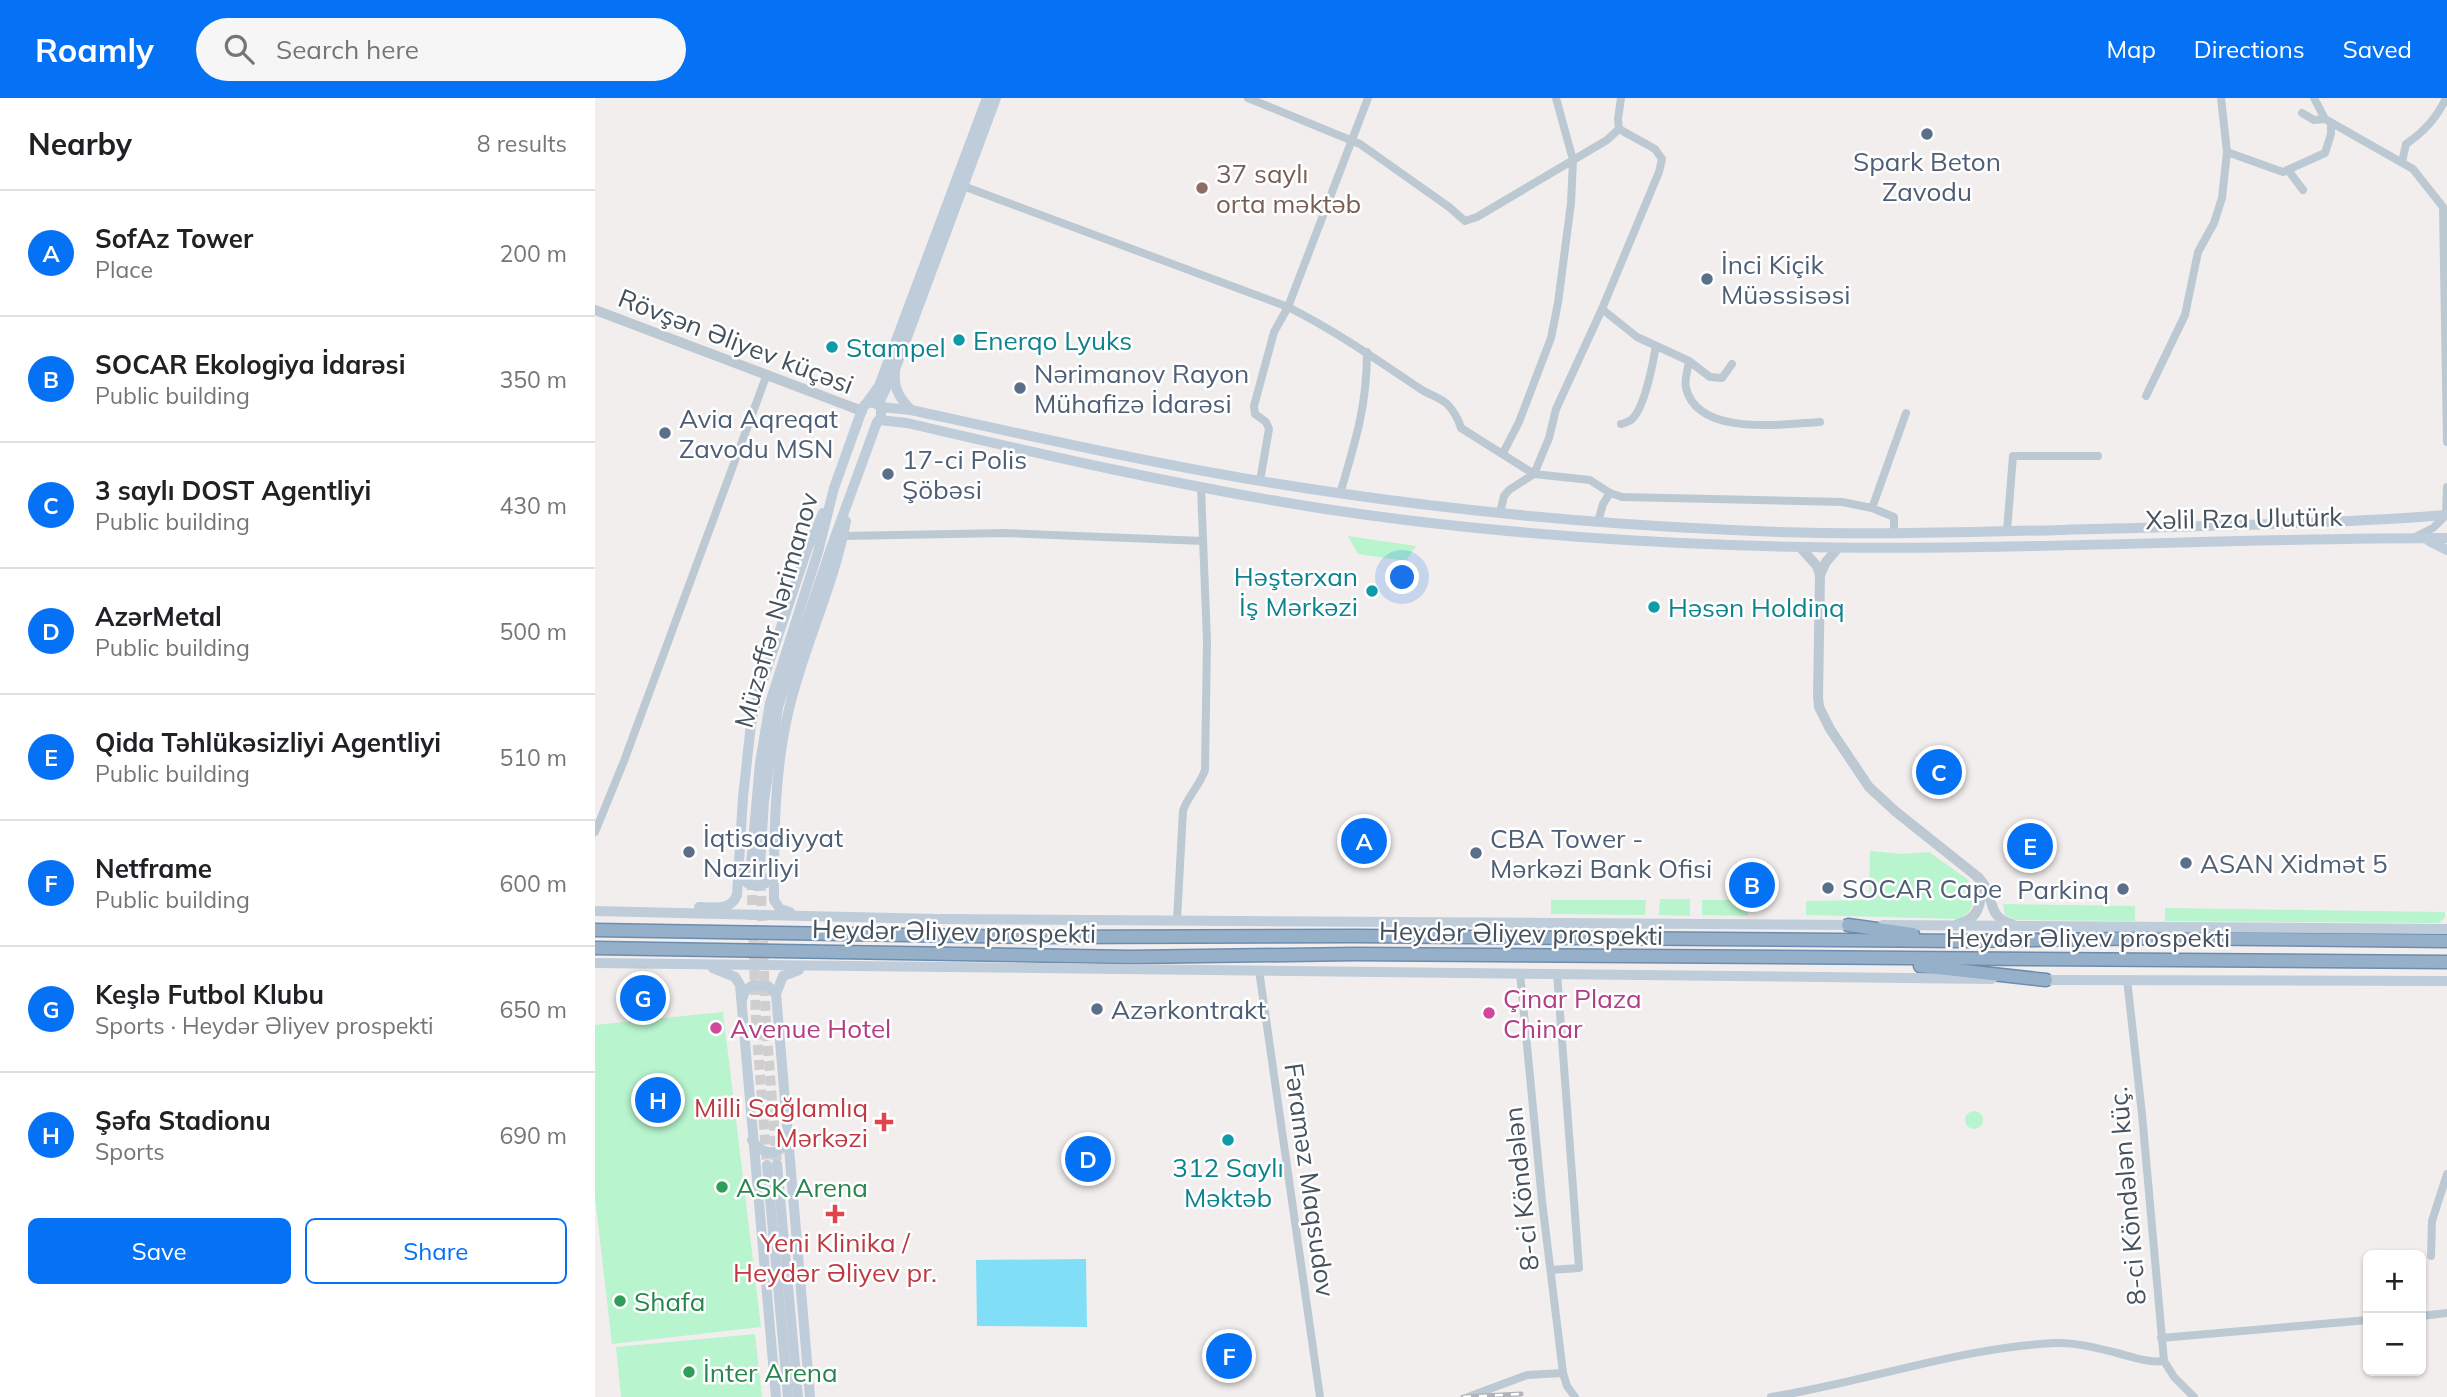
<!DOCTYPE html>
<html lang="en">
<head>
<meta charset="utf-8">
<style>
  body { margin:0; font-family:Mulish,sans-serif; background:#f6f6f6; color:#202124 }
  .controls { position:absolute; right:21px; bottom:21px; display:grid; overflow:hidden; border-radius:10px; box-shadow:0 2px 5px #0004 }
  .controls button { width:63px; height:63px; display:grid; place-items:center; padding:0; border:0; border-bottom:2px solid #e0e0e0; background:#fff; color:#202124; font:35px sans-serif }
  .you { position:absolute; left:808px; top:480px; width:24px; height:24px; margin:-18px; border:5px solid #fff; border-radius:50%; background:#1a73e8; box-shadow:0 0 0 10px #1a73e833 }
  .badge { display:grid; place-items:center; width:46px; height:46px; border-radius:50%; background:#0571f5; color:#fff; font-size:23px; font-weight:700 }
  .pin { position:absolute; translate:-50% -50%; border:4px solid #fff; box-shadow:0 2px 7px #0006 }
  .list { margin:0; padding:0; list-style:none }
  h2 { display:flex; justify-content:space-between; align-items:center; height:91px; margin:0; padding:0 28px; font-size:30px }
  h2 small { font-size:23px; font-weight:400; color:#757577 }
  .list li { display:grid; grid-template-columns:46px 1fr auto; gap:21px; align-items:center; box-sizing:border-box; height:126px; padding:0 28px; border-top:2px solid #e0e0e0 }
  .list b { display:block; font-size:26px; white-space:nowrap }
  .list p { margin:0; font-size:23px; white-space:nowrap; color:#757577 }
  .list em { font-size:23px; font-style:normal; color:#757577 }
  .actions { display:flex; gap:14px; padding:21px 28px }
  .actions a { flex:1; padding:16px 0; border:2px solid #0571f5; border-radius:10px; text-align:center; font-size:24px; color:#0571f5 }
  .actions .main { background:#0571f5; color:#fff }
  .icon { flex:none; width:38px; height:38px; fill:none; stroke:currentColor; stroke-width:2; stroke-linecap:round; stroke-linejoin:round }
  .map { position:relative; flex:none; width:1852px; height:1299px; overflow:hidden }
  header { display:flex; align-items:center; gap:42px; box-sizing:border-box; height:98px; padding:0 35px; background:#0571f5; color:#fff }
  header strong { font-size:33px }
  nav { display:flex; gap:38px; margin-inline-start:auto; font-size:24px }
  .search { width:490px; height:63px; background:#f6f6f6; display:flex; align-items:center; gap:18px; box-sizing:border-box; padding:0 24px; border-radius:38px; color:#757577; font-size:26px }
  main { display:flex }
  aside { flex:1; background:#fff }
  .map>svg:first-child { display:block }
  .green { fill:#b8f4ce }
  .water { fill:#80dff6 }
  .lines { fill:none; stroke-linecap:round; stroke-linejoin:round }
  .secondary-tunnel { stroke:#cfcfd1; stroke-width:10; stroke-dasharray:10 5; stroke-linecap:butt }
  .trunk-casing { stroke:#6c8daf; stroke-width:15 }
  .minor { stroke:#bdc9d2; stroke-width:8 }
  .tertiary { stroke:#bdc9d2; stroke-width:10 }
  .secondary { stroke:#bfccda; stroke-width:10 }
  .trunk { stroke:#96b0ca; stroke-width:12 }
  .rail-casing { stroke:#b0b4ba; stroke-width:5 }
  .rail { stroke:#fff; stroke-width:2.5; stroke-dasharray:8; stroke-linecap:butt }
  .service-dot { fill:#5c6f8a; stroke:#fff; stroke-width:2.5 }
  .education-dot { fill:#8d6e63; stroke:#fff; stroke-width:2.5 }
  .culture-dot { fill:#0f9aa8; stroke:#fff; stroke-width:2.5 }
  .hotel-dot { fill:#d1479c; stroke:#fff; stroke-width:2.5 }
  .health-dot { fill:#e0444e; stroke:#fff; stroke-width:2.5 }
  .leisure-dot { fill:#2e9e5b; stroke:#fff; stroke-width:2.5 }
  .labels { text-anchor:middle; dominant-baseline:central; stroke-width:5; stroke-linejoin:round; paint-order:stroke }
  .service-label { font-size:26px; fill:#4e5e75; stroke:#fff; text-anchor:start }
  .education-label { font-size:26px; fill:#785e54; stroke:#fff; text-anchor:start }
  .culture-label { font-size:26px; fill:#0d838f; stroke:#fff; text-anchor:start }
  .street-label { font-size:26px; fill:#45525e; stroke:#fff }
  .hotel-label { font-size:26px; fill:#b23c85; stroke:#fff; text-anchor:start }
  .health-label { font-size:26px; fill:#be3a42; stroke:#fff; text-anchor:end }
  .leisure-label { font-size:26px; fill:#27864d; stroke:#fff; text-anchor:start }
</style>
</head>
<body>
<header>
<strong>Roamly</strong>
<div class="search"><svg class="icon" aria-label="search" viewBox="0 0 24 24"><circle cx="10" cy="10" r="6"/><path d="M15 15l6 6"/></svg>Search here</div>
<nav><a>Map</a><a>Directions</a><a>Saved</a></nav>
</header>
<main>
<aside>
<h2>Nearby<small>8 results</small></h2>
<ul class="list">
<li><span class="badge">A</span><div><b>SofAz Tower</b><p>Place</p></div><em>200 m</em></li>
<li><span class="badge">B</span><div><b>SOCAR Ekologiya İdarəsi</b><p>Public building</p></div><em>350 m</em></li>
<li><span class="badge">C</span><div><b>3 saylı DOST Agentliyi</b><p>Public building</p></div><em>430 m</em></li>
<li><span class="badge">D</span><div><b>AzərMetal</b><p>Public building</p></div><em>500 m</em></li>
<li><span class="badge">E</span><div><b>Qida Təhlükəsizliyi Agentliyi</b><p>Public building</p></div><em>510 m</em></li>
<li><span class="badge">F</span><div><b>Netframe</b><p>Public building</p></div><em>600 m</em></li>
<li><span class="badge">G</span><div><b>Keşlə Futbol Klubu</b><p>Sports · Heydər Əliyev prospekti</p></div><em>650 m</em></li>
<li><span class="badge">H</span><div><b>Şəfa Stadionu</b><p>Sports</p></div><em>690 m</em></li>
</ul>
<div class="actions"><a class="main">Save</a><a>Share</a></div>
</aside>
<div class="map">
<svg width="1852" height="1299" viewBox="0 0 1852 1299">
  <rect width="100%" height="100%" fill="#f2eeee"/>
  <g class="green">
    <polygon points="753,438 821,448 811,463 763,456"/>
    <path d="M1275,753L1307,756L1334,754L1372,781L1380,792C1379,807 1377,814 1364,821L1211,817V803L1274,802Z"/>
    <polygon points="1065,801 1095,801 1095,818 1064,817"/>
    <polygon points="956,802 1051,802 1050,817 956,816"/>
    <polygon points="1107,802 1154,802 1153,818 1107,817"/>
    <polygon points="1408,806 1540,808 1540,823 1421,822 1410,817"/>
    <polygon points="1570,810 1850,814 1850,819 1844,825 1838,825 1570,823"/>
    <polygon points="128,914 166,1229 17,1246 0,1099 0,927"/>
    <circle cx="1379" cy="1022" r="9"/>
    <polygon points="160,1236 167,1299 26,1299 21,1249"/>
  </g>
  <polygon class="water" points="491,1161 492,1229 382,1228 381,1162"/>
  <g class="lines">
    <g class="secondary-tunnel">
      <polyline points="156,767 161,924 172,1067"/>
      <polyline points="165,768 171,926 182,1066"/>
    </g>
    <g class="trunk-casing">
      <g id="trunk">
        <polyline points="1253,827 1318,836"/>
        <polyline points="0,832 445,839 761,838 1367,843 1564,840 1852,843"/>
        <polyline points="0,850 535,859 760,856 1852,864"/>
        <polyline points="1325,868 1451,882"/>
      </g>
    </g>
    <g class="minor">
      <polyline points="653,0 765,46 854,109 870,123 882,119 1012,42 1024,31"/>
      <polyline points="1719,0 1730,21 1818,71 1848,109 1852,344"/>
      <polyline points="1707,15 1719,22 1730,21"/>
      <polyline points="1024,31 1023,21 1026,0"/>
      <polyline points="1632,54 1688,74 1730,55 1736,36 1736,26"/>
      <path d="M1807,64L1811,46C1829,34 1842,20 1851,0"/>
      <polyline points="1693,72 1708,92"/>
      <path d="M368,88L693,209C739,232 781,261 824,290C832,296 845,299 852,306C859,313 863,320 866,330L939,376L995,382L1015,395L1027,399L1247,404L1277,410"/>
      <polyline points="1007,211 1042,239 1094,263 1115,279 1127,280 1137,266"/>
      <path d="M1094,263C1093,271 1089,282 1091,290C1103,339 1187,326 1225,324"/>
      <polyline points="1551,298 1590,217 1603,154 1619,125 1627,100 1632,54 1626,0"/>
      <path d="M1026,326C1027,326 1034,323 1036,322C1049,312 1058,265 1061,248"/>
      <polyline points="908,355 924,324 956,240 963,205 976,105 978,62 961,0"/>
      <polyline points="665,383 674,331 671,324 660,316 659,308 679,234 693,209 773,0"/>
      <path d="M745,396C760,344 772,309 772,254"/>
      <polyline points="905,415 909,398 914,392 939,376 954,340 961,311 1007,211 1064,74 1067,61 1060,51 1024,31"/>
      <polyline points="1003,424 1008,406 1015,395"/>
      <polyline points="1412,433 1418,358 1503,358"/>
      <polyline points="1299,434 1299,419 1277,410 1311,315"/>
      <polyline points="248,438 409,435 608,443"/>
      <polyline points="1820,439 1838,430 1851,417 1852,389"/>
      <polyline points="0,734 29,663 172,276"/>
      <path d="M582,822L588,713C592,699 604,689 610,672L612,543L606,390"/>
      <polyline points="664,872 725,1299"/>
      <polyline points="925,875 947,1103 968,1275 972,1288 980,1299"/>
      <polyline points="1532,881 1547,1016 1569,1263 1579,1279 1599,1299"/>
      <polyline points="1836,1158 1837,1123 1852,1076"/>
      <polyline points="956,1172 984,1170 962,875"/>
      <polyline points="1826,1218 1852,1215"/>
      <polyline points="1566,1240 1773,1222"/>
      <polyline points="873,1299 932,1277 968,1275"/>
      <path d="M1176,1299C1271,1284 1363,1250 1459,1245C1480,1244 1502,1250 1522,1255C1538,1259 1552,1265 1569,1263"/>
    </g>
    <g class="tertiary">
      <polyline points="0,212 267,313"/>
      <path d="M1205,449L1222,468L1225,477L1223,599L1224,609L1235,631L1274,689L1300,713L1384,780C1401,797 1390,819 1417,826"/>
      <polyline points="1225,477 1231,464 1243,450"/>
      <path d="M1363,826C1386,821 1388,801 1384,780"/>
    </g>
    <g class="secondary">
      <path d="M300,274C298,290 305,301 316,312"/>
      <polyline points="271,306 284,288 392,0"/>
      <polyline points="283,307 301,269 401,0"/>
      <path d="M286,309L316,312C458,343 599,375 743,395C873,414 1005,426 1137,432C1272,439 1407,433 1541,430C1645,427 1749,425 1852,417"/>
      <path d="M284,322L312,325C449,357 585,388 724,410C860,431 998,442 1135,447C1374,456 1613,440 1852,440"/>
      <polyline points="1834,443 1852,452"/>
      <path d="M156,767L165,665L175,605L223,454L239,390L268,309C273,303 280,303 286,309V319L282,324L236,450L183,609L169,703L165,768"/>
      <polyline points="145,772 152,785 161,788 171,785 178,773"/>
      <path d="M104,809C119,809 136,813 142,797L148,699L156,626L161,603L213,449L228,415"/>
      <polyline points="0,813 343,821 1261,827"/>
      <path d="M195,814L185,811L179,802C179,738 179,673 194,611C209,547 239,488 251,423"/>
      <polyline points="1288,827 1852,831"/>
      <polyline points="0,865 1397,881"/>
      <polyline points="118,870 140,879 145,887 181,1299"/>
      <polyline points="204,872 188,878 181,896 215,1299"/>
      <polyline points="1445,882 1852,883"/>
      <polyline points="147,902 150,893 158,887 173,888 181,896"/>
      <path d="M157,1042C167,1057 182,1059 192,1044"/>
      <polyline points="182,1066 203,1299"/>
      <polyline points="172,1067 193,1299"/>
    </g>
    <use href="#trunk" class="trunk"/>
    <g class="rail-casing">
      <polyline id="rail" points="868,1299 926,1296"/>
    </g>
    <use href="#rail" class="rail"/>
  </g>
  <g class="service-dot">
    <circle cx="1332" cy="36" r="7"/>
    <circle cx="1112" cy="181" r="7"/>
    <circle cx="425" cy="290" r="7"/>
    <circle cx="70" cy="335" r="7"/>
    <circle cx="293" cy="376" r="7"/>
    <circle cx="94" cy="754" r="7"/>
    <circle cx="881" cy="755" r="7"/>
    <circle cx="1591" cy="765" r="7"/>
    <circle cx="1233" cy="790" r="7"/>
    <circle cx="1528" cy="791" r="7"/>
    <circle cx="502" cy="911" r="7"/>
  </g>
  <circle class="education-dot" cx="607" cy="90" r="7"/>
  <g class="culture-dot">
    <circle cx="364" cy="242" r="7"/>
    <circle cx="237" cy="249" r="7"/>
    <circle cx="777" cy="493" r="7"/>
    <circle cx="1059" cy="509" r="7"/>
    <circle cx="633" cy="1042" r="7"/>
  </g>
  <g class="hotel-dot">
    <circle cx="894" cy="915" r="7"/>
    <circle cx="121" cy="930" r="7"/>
  </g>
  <g class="health-dot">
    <path d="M285.5 1013.5h7v7h7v7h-7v7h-7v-7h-7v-7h7z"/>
    <path d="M236.5 1105.5h7v7h7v7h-7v7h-7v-7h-7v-7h7z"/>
  </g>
  <g class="leisure-dot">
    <circle cx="127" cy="1089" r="7"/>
    <circle cx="25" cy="1203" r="7"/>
    <circle cx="94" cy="1274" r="7"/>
  </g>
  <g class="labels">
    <g class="service-label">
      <text x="1332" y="63" text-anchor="middle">Spark Beton<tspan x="1332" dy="30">Zavodu</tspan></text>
      <text x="1126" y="166">İnci Kiçik<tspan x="1126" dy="30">Müəssisəsi</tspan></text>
      <text x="439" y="275">Nərimanov Rayon<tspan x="439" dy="30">Mühafizə İdarəsi</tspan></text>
      <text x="84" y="320">Avia Aqreqat<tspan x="84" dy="30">Zavodu MSN</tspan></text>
      <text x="307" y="361">17-ci Polis<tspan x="307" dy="30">Şöbəsi</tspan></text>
      <text x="108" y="739">İqtisadiyyat<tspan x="108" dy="30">Nazirliyi</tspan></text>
      <text x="895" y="740">CBA Tower -<tspan x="895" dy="30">Mərkəzi Bank Ofisi</tspan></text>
      <text x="1605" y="765">ASAN Xidmət 5</text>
      <text x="1247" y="790">SOCAR Cape</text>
      <text x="1514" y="791" text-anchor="end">Parkinq</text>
      <text x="516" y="911">Azərkontrakt</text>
    </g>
    <g class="education-label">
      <text x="621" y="75">37 saylı<tspan x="621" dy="30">orta məktəb</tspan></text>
    </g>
    <g class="culture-label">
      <text x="378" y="242">Enerqo Lyuks</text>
      <text x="251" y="249">Stampel</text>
      <text x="763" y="478" text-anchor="end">Həştərxan<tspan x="763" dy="30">İş Mərkəzi</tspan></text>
      <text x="1073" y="509">Həsən Holdinq</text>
      <text x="633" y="1069" text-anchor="middle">312 Saylı<tspan x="633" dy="30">Məktəb</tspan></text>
    </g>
    <g class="street-label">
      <text transform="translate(141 243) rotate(21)">Rövşən Əliyev küçəsi</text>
      <text transform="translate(1649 420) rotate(-1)">Xəlil Rza Ulutürk</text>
      <text transform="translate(181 512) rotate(-74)">Müzəffər Nərimanov</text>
      <text transform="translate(359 833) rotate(1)">Heydər Əliyev prospekti</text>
      <text transform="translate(926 835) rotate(1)">Heydər Əliyev prospekti</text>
      <text x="1493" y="839">Heydər Əliyev prospekti</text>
      <text transform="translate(715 1082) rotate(82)">Fəraməz Maqsudov</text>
      <text transform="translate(926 1091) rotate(-96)">8-ci Köndələn</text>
      <text transform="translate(1532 1098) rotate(-95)">8-ci Köndələn küç.</text>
    </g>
    <g class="hotel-label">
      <text x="908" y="900">Çinar Plaza<tspan x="908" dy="30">Chinar</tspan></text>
      <text x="135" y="930">Avenue Hotel</text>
    </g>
    <g class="health-label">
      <text x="273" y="1009">Milli Sağlamlıq<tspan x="273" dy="30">Mərkəzi</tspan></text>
      <text x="240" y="1144" text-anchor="middle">Yeni Klinika /<tspan x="240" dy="30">Heydər Əliyev pr.</tspan></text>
    </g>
    <g class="leisure-label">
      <text x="141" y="1089">ASK Arena</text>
      <text x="39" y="1203">Shafa</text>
      <text x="108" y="1274">İnter Arena</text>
    </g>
  </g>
</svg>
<div class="controls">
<button>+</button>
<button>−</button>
</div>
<div class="you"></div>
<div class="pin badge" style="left:769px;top:743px">A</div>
<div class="pin badge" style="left:1157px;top:787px">B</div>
<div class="pin badge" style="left:1344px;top:674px">C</div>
<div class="pin badge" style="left:493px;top:1061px">D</div>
<div class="pin badge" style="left:1435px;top:748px">E</div>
<div class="pin badge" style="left:634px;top:1258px">F</div>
<div class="pin badge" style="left:48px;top:900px">G</div>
<div class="pin badge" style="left:63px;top:1002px">H</div>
</div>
</main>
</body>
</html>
